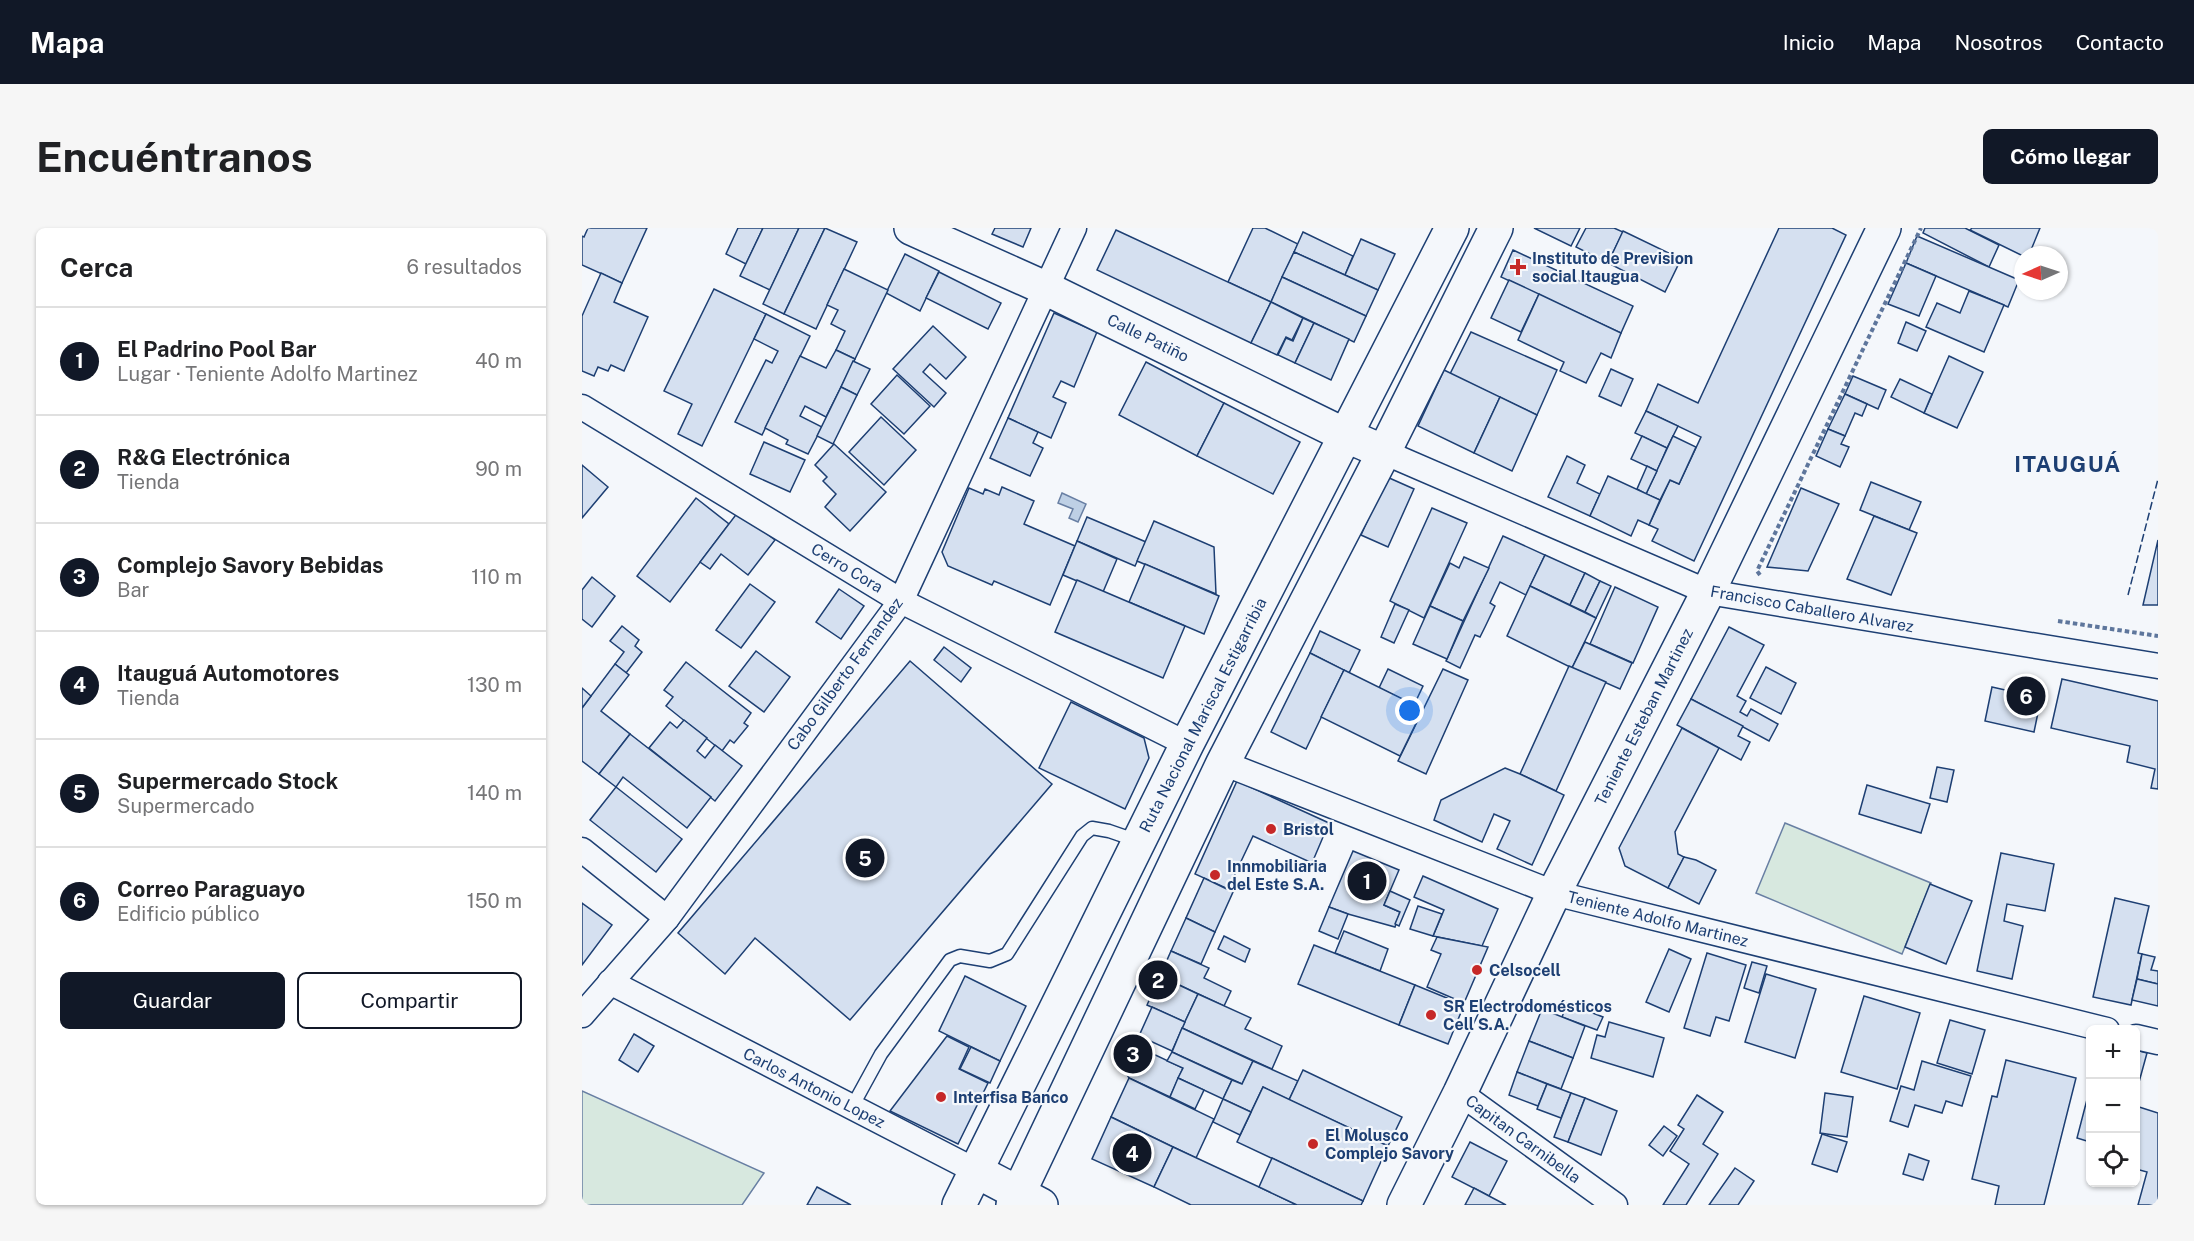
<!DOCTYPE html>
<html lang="es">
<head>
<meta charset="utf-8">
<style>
  body { margin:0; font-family:"Public Sans",sans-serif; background:#f6f6f6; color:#202124 }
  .controls { position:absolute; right:18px; bottom:18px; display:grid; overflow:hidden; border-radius:9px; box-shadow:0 2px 4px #0004 }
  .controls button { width:54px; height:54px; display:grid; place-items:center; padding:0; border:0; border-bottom:2px solid #e0e0e0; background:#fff; color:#202124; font:30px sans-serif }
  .compass { position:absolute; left:1432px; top:18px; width:54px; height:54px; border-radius:50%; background:#fff; box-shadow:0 2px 4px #0004; rotate:267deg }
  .you { position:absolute; left:828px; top:483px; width:21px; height:21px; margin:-15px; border:4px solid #fff; border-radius:50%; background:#1a73e8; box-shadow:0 0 0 9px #1a73e833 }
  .badge { display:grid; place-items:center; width:39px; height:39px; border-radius:50%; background:#111827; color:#fff; font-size:20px; font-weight:700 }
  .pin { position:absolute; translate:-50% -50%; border:3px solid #fff; box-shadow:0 2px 6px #0006 }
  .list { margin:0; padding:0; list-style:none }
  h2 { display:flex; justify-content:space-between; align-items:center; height:78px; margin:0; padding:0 24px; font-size:26px }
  h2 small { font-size:20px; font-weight:400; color:#757577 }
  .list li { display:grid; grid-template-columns:39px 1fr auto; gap:18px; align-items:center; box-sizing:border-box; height:108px; padding:0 24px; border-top:2px solid #e0e0e0 }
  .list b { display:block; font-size:22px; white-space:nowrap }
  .list p { margin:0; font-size:20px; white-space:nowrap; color:#757577 }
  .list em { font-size:20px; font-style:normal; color:#757577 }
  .actions { display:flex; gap:12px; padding:18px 24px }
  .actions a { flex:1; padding:14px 0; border:2px solid #111827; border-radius:9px; text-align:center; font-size:21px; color:#111827 }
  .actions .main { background:#111827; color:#fff }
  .icon { flex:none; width:33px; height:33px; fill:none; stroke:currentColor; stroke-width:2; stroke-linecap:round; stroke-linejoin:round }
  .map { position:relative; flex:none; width:1576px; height:977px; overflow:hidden; border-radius:9px }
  header { display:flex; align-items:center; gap:36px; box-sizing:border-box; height:84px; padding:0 30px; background:#111827; color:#fff }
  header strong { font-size:28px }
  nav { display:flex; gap:33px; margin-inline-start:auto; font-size:21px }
  .intro { display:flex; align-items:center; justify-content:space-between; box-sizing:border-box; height:144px; padding:0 36px }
  h1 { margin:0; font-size:42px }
  .button { padding:15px 27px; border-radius:9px; background:#111827; color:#fff; font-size:21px; font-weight:700 }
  main { display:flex; gap:36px; padding:0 36px }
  aside { flex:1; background:#fff; border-radius:9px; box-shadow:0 2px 4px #0004 }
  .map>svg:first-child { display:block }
  .green { fill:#d7e8df; stroke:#687fa3; stroke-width:1.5 }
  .water { fill:#bed0e5; stroke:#687fa3; stroke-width:1.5 }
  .building { fill:#d5e0f0; stroke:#1d3f73; stroke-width:1.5 }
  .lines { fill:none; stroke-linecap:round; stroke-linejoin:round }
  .lane-casing { stroke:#1d3f73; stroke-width:15 }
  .street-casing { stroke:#1d3f73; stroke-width:27 }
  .secondary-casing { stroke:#1d3f73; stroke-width:36 }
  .primary-casing { stroke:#1d3f73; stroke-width:36 }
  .highway-casing { stroke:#1d3f73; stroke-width:36 }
  .path { stroke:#5e769c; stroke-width:4; stroke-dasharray:4.5 3; stroke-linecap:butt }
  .lane { stroke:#f4f7fb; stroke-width:12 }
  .street { stroke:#f4f7fb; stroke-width:24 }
  .secondary { stroke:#f4f7fb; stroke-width:33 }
  .primary { stroke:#f4f7fb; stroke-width:33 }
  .highway { stroke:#f4f7fb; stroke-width:33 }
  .fence { stroke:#1d3f73; stroke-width:1.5; stroke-dasharray:8 3; stroke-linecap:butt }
  .poi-dot { fill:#c62828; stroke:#f4f7fb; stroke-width:2 }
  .labels { text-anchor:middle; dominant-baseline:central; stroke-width:4.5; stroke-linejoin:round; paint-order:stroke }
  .poi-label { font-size:16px; font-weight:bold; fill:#1d3f73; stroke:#f4f7fb; text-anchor:start }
  .street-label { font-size:16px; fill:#1d3f73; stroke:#f4f7fb }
  .district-label { font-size:22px; font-weight:bold; letter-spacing:1.5px; fill:#1d3f73; stroke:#f4f7fb }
</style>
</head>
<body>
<header>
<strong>Mapa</strong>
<nav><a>Inicio</a><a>Mapa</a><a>Nosotros</a><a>Contacto</a></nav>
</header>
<div class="intro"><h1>Encuéntranos</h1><a class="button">Cómo llegar</a></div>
<main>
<aside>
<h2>Cerca<small>6 resultados</small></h2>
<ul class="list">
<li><span class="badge">1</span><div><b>El Padrino Pool Bar</b><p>Lugar · Teniente Adolfo Martinez</p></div><em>40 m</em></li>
<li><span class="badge">2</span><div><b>R&amp;G Electrónica</b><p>Tienda</p></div><em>90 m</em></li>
<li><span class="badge">3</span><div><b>Complejo Savory Bebidas</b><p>Bar</p></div><em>110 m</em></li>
<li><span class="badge">4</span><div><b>Itauguá Automotores</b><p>Tienda</p></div><em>130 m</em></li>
<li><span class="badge">5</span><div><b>Supermercado Stock</b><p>Supermercado</p></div><em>140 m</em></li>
<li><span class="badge">6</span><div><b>Correo Paraguayo</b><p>Edificio público</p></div><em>150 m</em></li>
</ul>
<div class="actions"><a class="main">Guardar</a><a>Compartir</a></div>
</aside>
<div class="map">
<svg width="1576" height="977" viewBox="0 0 1576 977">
  <rect width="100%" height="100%" fill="#f4f7fb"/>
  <g class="green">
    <polygon points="1203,595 1349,655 1320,726 1174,665"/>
    <polygon points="0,863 182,945 160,977 0,977"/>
  </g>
  <polygon class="water" points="480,265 504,276 496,294 487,290 491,281 476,275"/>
  <g class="building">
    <polygon points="6,0 65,0 40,55 0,37 0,8 2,9"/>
    <polygon points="156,0 181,0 164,36 144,26"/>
    <polygon points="181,0 217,0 188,62 158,48"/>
    <polygon points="217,0 243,0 202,86 181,76"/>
    <polygon points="243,0 275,14 234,101 202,86"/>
    <polygon points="413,0 449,0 441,19 410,6"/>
    <polygon points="671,0 683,0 716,16 689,74 646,54"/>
    <polygon points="952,0 998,0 989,18"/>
    <polygon points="1004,0 1032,0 1041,4 1026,35 994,19"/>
    <polygon points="1197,0 1250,0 1264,7 1112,333 1070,313 1076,301 1067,297 1088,252 1097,256 1119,209 1064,183 1076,156 1116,175"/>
    <polygon points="1343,0 1383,0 1417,17 1407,39 1341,5"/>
    <polygon points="1390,0 1458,0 1447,27 1441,28 1388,2"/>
    <polygon points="534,2 689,74 669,115 515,42"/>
    <polygon points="1041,3 1099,31 1083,64 1026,35"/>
    <polygon points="721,4 771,28 763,47 712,24"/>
    <polygon points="1335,8 1437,52 1426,79 1324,35"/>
    <polygon points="779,11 813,26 796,62 763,47"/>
    <polygon points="931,22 1051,78 1039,105 919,49"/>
    <polygon points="712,24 796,62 784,88 700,49"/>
    <polygon points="323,26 357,43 338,83 304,65"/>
    <polygon points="1324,35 1354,48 1337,88 1306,76"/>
    <polygon points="262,41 306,62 273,131 254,122 263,103 249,96 256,82 245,77"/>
    <polygon points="357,44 419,75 406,101 344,70"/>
    <polygon points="19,45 40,55 32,74 66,89 42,143 29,137 26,143 16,139 12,148 0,143 0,88"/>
    <polygon points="700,49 784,88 772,114 689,74"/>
    <polygon points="927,52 957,66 939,104 909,90"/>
    <polygon points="132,61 184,86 120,218 96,206 110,176 82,163"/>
    <polygon points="1387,63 1422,77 1402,124 1344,99 1355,75 1378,85"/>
    <polygon points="957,66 1039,105 1029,130 1019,125 1004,155 978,143 982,134 936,112"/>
    <polygon points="689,74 721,90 710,112 704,109 695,127 669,115"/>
    <polygon points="472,85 515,104 492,159 479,153 471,169 484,175 469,210 426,190"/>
    <polygon points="184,86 228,108 180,207 153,194 184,132 190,135 196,123 172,111"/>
    <polygon points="721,90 732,95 713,135 696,127 704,110 711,113"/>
    <polygon points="1324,94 1344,103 1335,123 1316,115"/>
    <polygon points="732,95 767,111 749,152 713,135"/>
    <polygon points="351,98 384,129 364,151 348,136 341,144 364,165 352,179 311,141"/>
    <polygon points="889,104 975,142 955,187 868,146"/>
    <polygon points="254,122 273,131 244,189 223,178 218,188 240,199 226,226 204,216 206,212 183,200 218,128 244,140"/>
    <polygon points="1367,128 1401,144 1375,200 1342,185"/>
    <polygon points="271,133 288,141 275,167 259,159"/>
    <polygon points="564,134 642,175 615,228 537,187"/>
    <polygon points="1029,141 1051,151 1039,178 1017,168"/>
    <polygon points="862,142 918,169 892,225 836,198"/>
    <polygon points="315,147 348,178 322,206 289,176"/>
    <polygon points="1271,148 1304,162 1296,181 1263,166"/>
    <polygon points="1318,151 1350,166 1342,185 1309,169"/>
    <polygon points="259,159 275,167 251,216 235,208"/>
    <polygon points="1263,166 1285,176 1280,188 1273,185 1263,208 1246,201"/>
    <polygon points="918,169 955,187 930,243 892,225"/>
    <polygon points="642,175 718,214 691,266 615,228"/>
    <polygon points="1064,183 1096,198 1085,220 1053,205"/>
    <polygon points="299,189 334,222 302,257 267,224"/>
    <polygon points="426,190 456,204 451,215 461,220 448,248 408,230"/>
    <polygon points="1246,201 1263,208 1259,216 1267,219 1258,239 1234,228"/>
    <polygon points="1060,208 1085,220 1075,243 1049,231"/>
    <polygon points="1091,208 1114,219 1097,256 1088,252 1078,272 1064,266"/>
    <polygon points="182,214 223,232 208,264 168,246"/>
    <polygon points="252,216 304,264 268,303 243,279 254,266 241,253 245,249 233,237"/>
    <polygon points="985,228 1003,237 995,255 1018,266 1008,288 966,269"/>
    <polygon points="0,237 26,259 0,290"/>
    <polygon points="1065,238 1075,243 1064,266 1055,261"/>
    <polygon points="1026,248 1078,272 1067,297 1056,292 1049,308 1008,288"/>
    <polygon points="805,249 832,261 806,319 779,307"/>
    <polygon points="1289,254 1339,274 1327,302 1278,282"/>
    <polygon points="420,259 452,273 442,296 493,318 468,377 412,353 410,357 366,338 360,324 387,260 401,266 403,261 417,267"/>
    <polygon points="1219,260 1257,276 1226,343 1185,339"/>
    <polygon points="114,270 147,296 88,374 55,348"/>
    <polygon points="850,280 885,295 842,390 808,373"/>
    <polygon points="156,284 193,312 166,347 139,326 128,341 118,334"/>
    <polygon points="1292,288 1335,305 1309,367 1265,351"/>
    <polygon points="505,289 564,314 553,338 495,313"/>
    <polygon points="572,293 632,319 634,366 555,333"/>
    <polygon points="921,308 963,327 944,367 918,354 908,375 913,378 903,399 898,409 893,407 878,440 864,433"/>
    <polygon points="1576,312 1576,377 1561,377"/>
    <polygon points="495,313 535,331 521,364 481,347"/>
    <polygon points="963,327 1003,345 988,377 948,358"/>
    <polygon points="882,329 907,340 881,393 848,378 868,335 877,340"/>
    <polygon points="563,336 637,368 622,406 547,374"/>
    <polygon points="1003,345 1018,353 1003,384 988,377"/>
    <polygon points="10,349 33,368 10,399 0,391 0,362"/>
    <polygon points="495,352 603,398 581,450 473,404"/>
    <polygon points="1018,353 1029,358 1014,390 1003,384"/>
    <polygon points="168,356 193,374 159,420 134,402"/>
    <polygon points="948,358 1014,390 990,440 925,408"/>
    <polygon points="1033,359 1076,379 1051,435 1008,416"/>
    <polygon points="257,361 282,378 259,411 234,394"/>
    <polygon points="813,376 827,382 812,415 799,409"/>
    <polygon points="848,378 881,393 865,431 831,416"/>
    <polygon points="40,398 57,412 53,418 60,424 44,445 33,436 42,424 28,413"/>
    <polygon points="1147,399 1182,417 1155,468 1164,473 1158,484 1165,488 1169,481 1196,496 1187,513 1109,471"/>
    <polygon points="738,403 778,422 767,445 728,425"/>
    <polygon points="1003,414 1050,435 1038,461 990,440"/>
    <polygon points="362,419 389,440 379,454 352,432"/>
    <polygon points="174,423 208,449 182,484 147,458"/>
    <polygon points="728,425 762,442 724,521 689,504"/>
    <polygon points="328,433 470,556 268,792 173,710 143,746 96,705"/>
    <polygon points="104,434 169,485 162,495 166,498 152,515 148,512 140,523 84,478 91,469 82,462"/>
    <polygon points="33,436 47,447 19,483 48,506 17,546 0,533 0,480"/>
    <polygon points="987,438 1024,454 974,563 938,546"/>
    <polygon points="1184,439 1214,455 1199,486 1168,470"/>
    <polygon points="806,441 841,458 832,477 797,460"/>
    <polygon points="861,441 886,452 844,546 816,533"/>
    <polygon points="762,442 841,481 818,528 739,489"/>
    <polygon points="1480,451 1576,473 1576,561 1569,560 1573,541 1545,534 1548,518 1469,500"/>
    <polygon points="1410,459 1459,470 1452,504 1403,493"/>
    <polygon points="0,460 9,468 0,480"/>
    <polygon points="1109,471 1161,498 1156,508 1168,514 1159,532 1095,497"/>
    <polygon points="489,474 562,510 567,530 543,581 457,540"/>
    <polygon points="102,492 125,510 115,523 123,530 133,517 160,538 133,573 67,520 88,494 95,500"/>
    <polygon points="1100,500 1137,520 1093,604 1096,626 1102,629 1086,660 1043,638 1037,620"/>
    <polygon points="48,506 129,569 105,600 41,549 34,559 17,546"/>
    <polygon points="1355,539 1372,542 1365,574 1348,570"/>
    <polygon points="923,540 938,546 982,567 950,637 915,621 928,593 912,586 900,614 852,592 859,572"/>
    <polygon points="655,553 747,595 730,635 671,608 646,661 613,646"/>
    <polygon points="1285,557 1348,576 1339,605 1277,586"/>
    <polygon points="34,559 100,611 74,644 8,592"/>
    <polygon points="771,623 817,642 802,677 818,684 813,699 766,686 747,679"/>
    <polygon points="1419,625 1472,636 1463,683 1425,676 1422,693 1441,698 1430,751 1395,743"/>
    <polygon points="1102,629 1114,632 1134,642 1117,676 1086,660"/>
    <polygon points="841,648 916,681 900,718 851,708 862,682 832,669"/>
    <polygon points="622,650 651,664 633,704 604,690"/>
    <polygon points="1348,656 1390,673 1364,736 1323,719"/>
    <polygon points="808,663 828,672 817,698 813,696 818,684 802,677"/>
    <polygon points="1533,670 1567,678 1556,725 1560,726 1549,777 1511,769"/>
    <polygon points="0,675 30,697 0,737"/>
    <polygon points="836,678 860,686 851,708 828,701"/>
    <polygon points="747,679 766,686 756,711 737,703"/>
    <polygon points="604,690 633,704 619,736 589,723"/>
    <polygon points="762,703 806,721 798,743 753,725"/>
    <polygon points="642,708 668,721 663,734 636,721"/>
    <polygon points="855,709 906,719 882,775 845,759 859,726 849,722"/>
    <polygon points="732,717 833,757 817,797 716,756"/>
    <polygon points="1087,721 1109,731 1087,784 1064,774"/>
    <polygon points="589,723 627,740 622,750 649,763 642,778 578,748"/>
    <polygon points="1125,725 1164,737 1147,793 1134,789 1128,808 1102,800"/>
    <polygon points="1560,726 1573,729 1569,742 1576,743 1576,756 1555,751"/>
    <polygon points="1170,734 1185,738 1177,765 1162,760"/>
    <polygon points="1184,746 1234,761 1213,830 1163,814"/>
    <polygon points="383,748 444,778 418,833 357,803"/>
    <polygon points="578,748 616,766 603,794 565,777"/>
    <polygon points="1555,751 1576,756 1576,778 1550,772"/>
    <polygon points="833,757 882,777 866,816 817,797"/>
    <polygon points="616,766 669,790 663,801 700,818 690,841 600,800"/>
    <polygon points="1282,768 1338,785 1315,861 1259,844"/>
    <polygon points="985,775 1021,789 1015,802 980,789"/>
    <polygon points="570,779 603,794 590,823 557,808"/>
    <polygon points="960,781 1003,798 991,830 947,813"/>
    <polygon points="1368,792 1403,802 1390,846 1355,835"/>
    <polygon points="1027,794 1082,810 1071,849 1009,830 1015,807 1023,809"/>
    <polygon points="600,800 671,833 660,856 590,824"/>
    <polygon points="52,806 72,818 56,844 37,832"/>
    <polygon points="365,808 387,819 377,841 406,855 376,916 308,883"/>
    <polygon points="947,813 991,830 979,861 935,844"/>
    <polygon points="548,815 601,840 588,869 547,850 541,840"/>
    <polygon points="389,819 418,833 408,855 378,841"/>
    <polygon points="1554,822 1565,825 1554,865"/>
    <polygon points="590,824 650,852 641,871 596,850 601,840 585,833"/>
    <polygon points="1424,832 1494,850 1462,977 1413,977 1417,958 1390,951 1410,868 1415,869"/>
    <polygon points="671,833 716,853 707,872 681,859 669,884 641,871 650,852 660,856"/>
    <polygon points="1340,833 1389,848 1380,878 1364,873 1360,885 1333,877 1326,899 1308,893 1319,858 1332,862"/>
    <polygon points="721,842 820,889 806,918 707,872"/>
    <polygon points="935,844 965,856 956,878 927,867"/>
    <polygon points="547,850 632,891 614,930 529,889"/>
    <polygon points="596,850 622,862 613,881 588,869"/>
    <polygon points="965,856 989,865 979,890 955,881"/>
    <polygon points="681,859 806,918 781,973 655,914"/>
    <polygon points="1508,860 1508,914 1495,910"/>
    <polygon points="989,865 1003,870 986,914 972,909"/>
    <polygon points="1243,865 1271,869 1265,909 1238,905"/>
    <polygon points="1115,867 1141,884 1121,916 1136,926 1104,977 1081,977 1107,936 1088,923 1102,901 1096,897"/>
    <polygon points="1003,870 1035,883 1019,927 986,914"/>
    <polygon points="641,871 669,884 658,907 631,894"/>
    <polygon points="1554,878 1576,885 1576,977 1556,977 1565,944 1554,941"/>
    <polygon points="529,889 591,919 572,959 510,931"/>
    <polygon points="1082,898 1095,908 1081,928 1067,917"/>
    <polygon points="1240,906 1265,914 1255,944 1230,936"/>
    <polygon points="888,914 925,933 907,968 870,949"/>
    <polygon points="591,919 677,959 715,977 609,977 572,959"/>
    <polygon points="1327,926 1347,933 1341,952 1321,946"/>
    <polygon points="690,930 781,973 779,977 715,977 677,959"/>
    <polygon points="1153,940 1172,953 1156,977 1127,977"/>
    <polygon points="235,959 269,977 225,977"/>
    <polygon points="892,960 907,968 924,977 883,977"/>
  </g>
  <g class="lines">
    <g class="lane-casing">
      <polyline id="lane" points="270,879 299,826 368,732 378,728 408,733 425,726 500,608 510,600 527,603 556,613"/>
    </g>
    <g class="street-casing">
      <g id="street">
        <polyline points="0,179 319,373 605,516"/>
        <polyline points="802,224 1126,364 1576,438"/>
        <polyline points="641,535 972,665 1525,802"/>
        <polyline points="0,622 85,690"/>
        <polyline points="28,754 394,943"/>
        <polyline points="0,787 85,690 319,373 492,0"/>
        <polyline points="1554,809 1576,814"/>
        <polyline points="878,865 1033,977"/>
      </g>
    </g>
    <g class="secondary-casing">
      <polyline id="secondary" points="822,977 878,865 972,665 1126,364 1302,0"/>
    </g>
    <g class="primary-casing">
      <g id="primary">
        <polyline points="329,0 463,60 765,208 802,224"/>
        <polyline points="394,943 459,977"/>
      </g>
    </g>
    <g class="highway-casing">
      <g id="highway">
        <polyline points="377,977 605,516 870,0"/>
        <polyline points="431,977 641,535 802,224 914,0"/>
      </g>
    </g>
    <g class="path">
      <polyline points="1178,347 1175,343 1339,0"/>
      <polyline points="1476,393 1576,408"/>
    </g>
    <use href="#lane" class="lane"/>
    <use href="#street" class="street"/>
    <use href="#secondary" class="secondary"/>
    <use href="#primary" class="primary"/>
    <use href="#highway" class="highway"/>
    <polyline class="fence" points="1546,367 1576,251"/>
  </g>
  <g class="poi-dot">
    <path d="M933 30h6v6h6v6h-6v6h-6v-6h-6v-6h6z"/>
    <circle cx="689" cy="601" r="6"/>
    <circle cx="633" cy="647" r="6"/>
    <circle cx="895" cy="742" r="6"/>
    <circle cx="849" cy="787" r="6"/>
    <circle cx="359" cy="869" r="6"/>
    <circle cx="731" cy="916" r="6"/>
  </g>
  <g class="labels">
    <g class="poi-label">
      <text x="950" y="30">Instituto de Prevision<tspan x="950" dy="18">social Itaugua</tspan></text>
      <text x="701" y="601">Bristol</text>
      <text x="645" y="638">Innmobiliaria<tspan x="645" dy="18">del Este S.A.</tspan></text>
      <text x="907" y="742">Celsocell</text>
      <text x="861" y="778">SR Electrodomésticos<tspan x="861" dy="18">Cell S.A.</tspan></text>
      <text x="371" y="869">Interfisa Banco</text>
      <text x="743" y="907">El Molusco<tspan x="743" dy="18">Complejo Savory</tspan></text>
    </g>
    <g class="street-label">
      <text transform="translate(566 110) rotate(26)">Calle Patiño</text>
      <text transform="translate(265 340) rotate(31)">Cerro Cora</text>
      <text transform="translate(1230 381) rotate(10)">Francisco Caballero Alvarez</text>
      <text transform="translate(263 446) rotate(-54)">Cabo Gilberto Fernandez</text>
      <text transform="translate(621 487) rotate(-63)">Ruta Nacional Mariscal Estigarribia</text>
      <text transform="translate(1062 489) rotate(-63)">Teniente Esteban Martinez</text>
      <text transform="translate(1076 691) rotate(14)">Teniente Adolfo Martinez</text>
      <text transform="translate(232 860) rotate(27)">Carlos Antonio Lopez</text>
      <text transform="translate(941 911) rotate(36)">Capitan Carnibella</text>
    </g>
    <g class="district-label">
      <text x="1486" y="236">ITAUGUÁ</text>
    </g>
  </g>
</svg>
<div class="controls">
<button>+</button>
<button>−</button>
<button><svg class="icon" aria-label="locate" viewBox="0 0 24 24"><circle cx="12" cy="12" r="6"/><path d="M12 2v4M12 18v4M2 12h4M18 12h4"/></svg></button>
</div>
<svg class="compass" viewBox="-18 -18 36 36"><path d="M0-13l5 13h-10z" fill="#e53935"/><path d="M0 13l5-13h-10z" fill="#757577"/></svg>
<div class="you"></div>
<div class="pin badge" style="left:785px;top:653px">1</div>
<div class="pin badge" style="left:576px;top:752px">2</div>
<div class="pin badge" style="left:551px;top:826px">3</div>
<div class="pin badge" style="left:550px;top:925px">4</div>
<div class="pin badge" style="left:283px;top:630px">5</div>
<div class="pin badge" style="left:1444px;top:468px">6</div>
</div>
</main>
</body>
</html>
